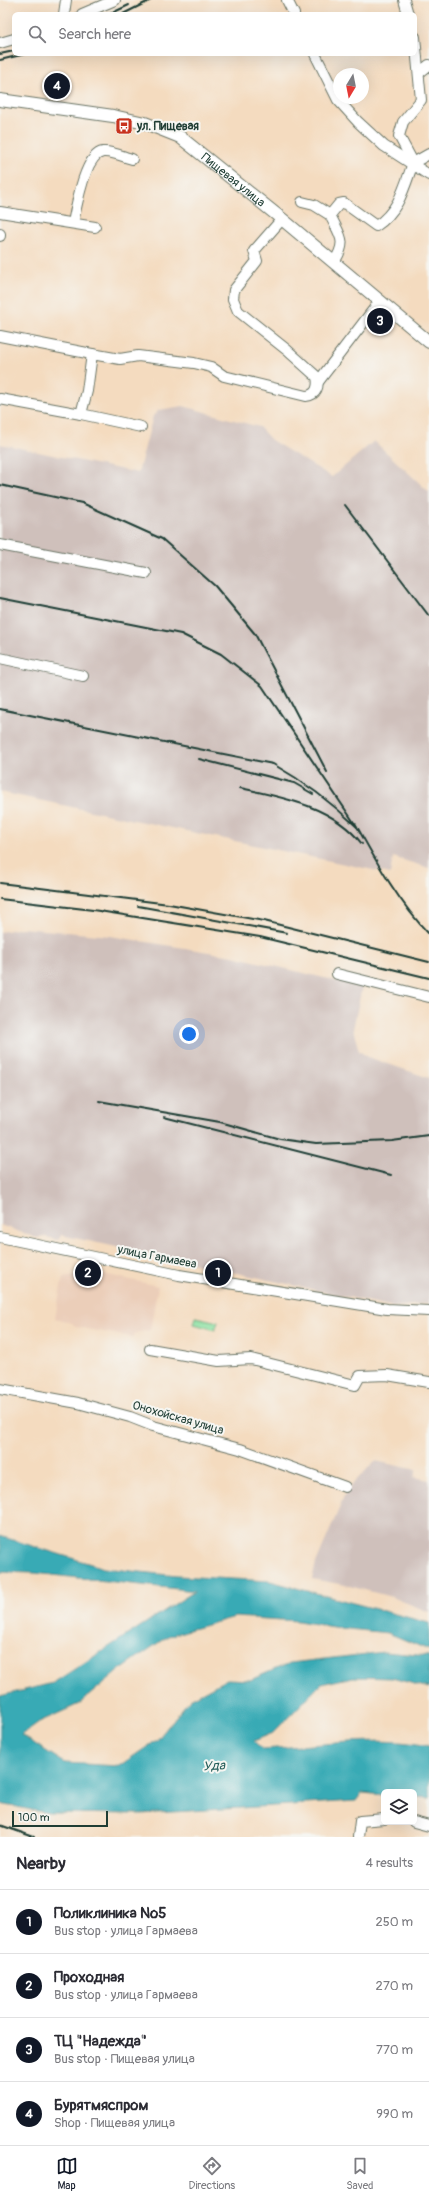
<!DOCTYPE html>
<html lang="en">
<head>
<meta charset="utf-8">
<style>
  body { margin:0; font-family:Pangolin,sans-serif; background:#f2f2f3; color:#2b2b33 }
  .controls { position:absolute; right:12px; bottom:12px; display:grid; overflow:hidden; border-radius:6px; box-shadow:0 4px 16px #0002 }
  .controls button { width:36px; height:36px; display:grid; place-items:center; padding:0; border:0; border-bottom:1px solid #e1e1e2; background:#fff; color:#2b2b33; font:20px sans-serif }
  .compass { position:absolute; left:333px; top:68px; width:36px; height:36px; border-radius:50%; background:#fff; box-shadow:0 4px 16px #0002; rotate:190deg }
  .scale { position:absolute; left:12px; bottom:10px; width:96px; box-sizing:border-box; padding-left:4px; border:2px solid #1f3d34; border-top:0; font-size:11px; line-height:14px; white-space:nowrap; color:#1f3d34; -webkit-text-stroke:3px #f6f6f2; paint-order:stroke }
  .you { position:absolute; left:189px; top:1034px; width:14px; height:14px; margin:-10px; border:3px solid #fff; border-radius:50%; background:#1a73e8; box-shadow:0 0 0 6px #1a73e833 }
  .badge { display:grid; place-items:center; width:26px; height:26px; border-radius:50%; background:#111827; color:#fff; font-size:13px; font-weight:700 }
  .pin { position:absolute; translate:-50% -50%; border:2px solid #fff; box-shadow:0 1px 4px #0006 }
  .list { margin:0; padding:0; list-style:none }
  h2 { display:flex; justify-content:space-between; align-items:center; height:52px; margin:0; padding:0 16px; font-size:17px }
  h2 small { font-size:13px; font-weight:400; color:#7c7c81 }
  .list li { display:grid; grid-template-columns:26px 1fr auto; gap:12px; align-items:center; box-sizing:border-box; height:64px; padding:0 16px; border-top:1px solid #e1e1e2 }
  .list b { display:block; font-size:15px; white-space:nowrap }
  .list p { margin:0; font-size:13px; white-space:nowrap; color:#7c7c81 }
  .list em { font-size:13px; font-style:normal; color:#7c7c81 }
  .icon { flex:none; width:22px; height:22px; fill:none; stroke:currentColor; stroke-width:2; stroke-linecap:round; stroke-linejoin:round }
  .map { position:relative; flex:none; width:429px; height:1837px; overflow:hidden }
  .search { position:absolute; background:#fff; box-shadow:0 4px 16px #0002; left:12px; right:12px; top:12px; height:44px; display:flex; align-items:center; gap:10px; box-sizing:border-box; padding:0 14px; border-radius:6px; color:#7c7c81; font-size:15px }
  .sheet { height:308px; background:#fff }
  nav { display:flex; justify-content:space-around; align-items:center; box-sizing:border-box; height:56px; border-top:1px solid #e1e1e2; background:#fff; font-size:11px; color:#7c7c81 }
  nav a { display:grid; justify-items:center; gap:2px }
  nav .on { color:#111827 }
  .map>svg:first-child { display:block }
  .built { fill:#ebceb9 }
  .industrial { fill:#cfc0bb }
  .green { fill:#8ce0a1; stroke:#568e6a }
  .water { fill:#39aab5; stroke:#2c7474 }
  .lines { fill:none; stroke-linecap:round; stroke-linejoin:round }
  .minor-casing { stroke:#6a7465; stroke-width:12 }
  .major-casing { stroke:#6a7465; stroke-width:14 }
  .minor { stroke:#fff; stroke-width:10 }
  .major { stroke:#fff; stroke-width:12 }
  .rail { stroke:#1f3d34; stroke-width:2 }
  .labels { text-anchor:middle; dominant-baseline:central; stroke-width:4; stroke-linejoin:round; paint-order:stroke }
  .poi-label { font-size:12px; font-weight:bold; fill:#1f3d34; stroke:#f6f6f2; text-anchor:start }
  .street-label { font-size:12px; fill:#1f3d34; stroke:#f6f6f2 }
  .water-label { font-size:13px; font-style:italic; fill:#275e5b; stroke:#f6f6f2 }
</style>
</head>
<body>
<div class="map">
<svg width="429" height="1837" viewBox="0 0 429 1837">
  <rect width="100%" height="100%" fill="#f6f6f2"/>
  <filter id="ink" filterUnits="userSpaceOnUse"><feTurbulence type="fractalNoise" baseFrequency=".025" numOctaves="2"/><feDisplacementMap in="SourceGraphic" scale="8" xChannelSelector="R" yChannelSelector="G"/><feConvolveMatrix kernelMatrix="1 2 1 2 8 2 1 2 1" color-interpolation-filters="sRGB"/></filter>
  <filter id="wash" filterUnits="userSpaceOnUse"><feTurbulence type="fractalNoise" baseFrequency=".012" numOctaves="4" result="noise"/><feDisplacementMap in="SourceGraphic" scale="16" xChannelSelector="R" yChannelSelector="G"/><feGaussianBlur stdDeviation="0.9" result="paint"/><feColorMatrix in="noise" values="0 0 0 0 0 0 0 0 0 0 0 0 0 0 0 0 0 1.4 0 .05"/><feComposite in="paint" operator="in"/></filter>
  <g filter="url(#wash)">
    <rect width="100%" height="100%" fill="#f4dbbf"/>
    <polygon class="built" points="81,1269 158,1286 150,1330 135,1333 133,1337 76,1327 72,1323 55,1318 63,1277 79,1274"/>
    <g class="industrial">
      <polygon points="183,406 259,427 271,440 332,477 374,441 429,492 429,868 393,857 390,874 383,872 0,792 0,444 138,473 153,416 159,410"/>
      <polygon points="22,928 110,936 233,956 362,987 353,1029 359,1051 368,1057 429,1078 429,1303 394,1307 61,1235 59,1240 43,1236 37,1238 0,1225 0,932"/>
      <polygon points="375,1461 417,1470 414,1477 429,1480 429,1612 392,1597 345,1585 312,1579 316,1563 347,1490"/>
    </g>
    <polygon class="green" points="196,1317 218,1322 215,1330 194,1324"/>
    <path class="water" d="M0,1536L104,1568L177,1576L270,1581L429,1623V1650L388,1633L339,1628L298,1621L235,1617L168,1636L118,1671L79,1704L39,1722L21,1735L65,1763L119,1766L157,1740L190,1699L227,1679L250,1680L290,1663L384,1652L429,1656V1688L392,1678L353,1677L321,1684L273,1733L254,1741L262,1749C317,1746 374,1735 429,1746V1798L414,1797V1792H384V1795L362,1793L356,1801L140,1814L48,1813L0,1804V1696L53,1683L195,1591L34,1573L0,1572Z"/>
  </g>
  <g filter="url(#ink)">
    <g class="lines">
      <g class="minor-casing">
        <g id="minor">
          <polyline points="287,0 294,14"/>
          <polyline points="404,0 408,14"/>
          <polyline points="64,14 66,0"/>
          <polyline points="82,14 115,0"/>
          <polyline points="0,43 14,39"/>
          <polyline points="315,54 338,100 358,122 384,146 429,175"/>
          <polyline points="419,73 429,65"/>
          <polyline points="413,162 399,136 403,122 421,100 415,37"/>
          <path d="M302,202L314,205L330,215L339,204L344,203L376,226C399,211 404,188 413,163L429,154"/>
          <polyline points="0,212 95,227"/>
          <path d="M330,215C340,236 348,241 334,262"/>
          <path d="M73,223C76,208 85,154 103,152C112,151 124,157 132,159"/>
          <polyline points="0,234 0,236"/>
          <polyline points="0,336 92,354"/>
          <polyline points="318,382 380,301"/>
          <polyline points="0,399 81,414"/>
          <path d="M141,427L81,414L87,391L92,354L120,359L138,356L194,363L211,367L224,376L306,396C317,395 319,386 317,377L287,350L238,311L233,299L234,290L257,261L254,251L282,219"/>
          <polyline points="0,545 146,573"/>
          <polyline points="0,658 83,676"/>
          <polyline points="337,974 429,997"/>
          <polyline points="0,1237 179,1275 387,1309 429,1311"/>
          <polyline points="150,1349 219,1361 251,1359 355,1385 360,1376 387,1375 429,1382"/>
          <polyline points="0,1389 78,1403 130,1417 153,1426 240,1449 345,1487"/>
          <polyline points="414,1822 429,1826"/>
          <polyline points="358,1837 360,1821 384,1819"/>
        </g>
      </g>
      <g class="major-casing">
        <g id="major">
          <path id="s1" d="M0,100L113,116L145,123L180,137L282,219L429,342"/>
        </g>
      </g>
      <use href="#minor" class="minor"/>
      <use href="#major" class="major"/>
      <g class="rail">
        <polyline points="110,14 129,5"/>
        <polyline points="123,14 151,0"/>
        <polyline points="0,54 14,51"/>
        <polyline points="0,60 25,54"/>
        <polyline points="0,485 82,503 162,539 215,586 255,634 327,772"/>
        <polyline points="345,505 429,616"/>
        <path d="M0,598L181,634L221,654L262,686L357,827C330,801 305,782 273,764L0,709"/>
        <polyline points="199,759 294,783 313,794"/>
        <path d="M240,788C283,797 334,807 362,844"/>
        <path d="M355,823C376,861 398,902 429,934"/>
        <polyline points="0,883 169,904 264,921 429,962"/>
        <polyline points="0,899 93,910 260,937 429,978"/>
        <polyline points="138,906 287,933"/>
        <polyline points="99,1101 220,1122 280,1139 316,1144 392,1141 429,1136"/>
        <polyline points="164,1117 391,1175"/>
        <polyline points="0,1825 34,1837"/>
      </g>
    </g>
  </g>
  <defs>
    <g id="bus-square" transform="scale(0.9)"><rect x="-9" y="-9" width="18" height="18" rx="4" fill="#c8321e" stroke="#f6f6f2"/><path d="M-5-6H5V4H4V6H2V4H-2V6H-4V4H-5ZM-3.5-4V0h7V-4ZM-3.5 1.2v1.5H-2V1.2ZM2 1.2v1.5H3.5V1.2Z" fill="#fff"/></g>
  </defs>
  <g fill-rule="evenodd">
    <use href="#bus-square" x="124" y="126"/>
  </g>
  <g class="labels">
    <g class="poi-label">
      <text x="137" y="126">ул. Пищевая</text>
    </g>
    <g class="street-label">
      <text stroke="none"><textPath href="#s1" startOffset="253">Пищевая улица</textPath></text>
      <text transform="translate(157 1257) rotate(11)">улица Гармаева</text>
      <text transform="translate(178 1418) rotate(16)">Онохойская улица</text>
    </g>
    <g class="water-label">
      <text transform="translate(214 1766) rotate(-2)">Уда</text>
    </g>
  </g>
</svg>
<div class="controls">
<button><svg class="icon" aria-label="layers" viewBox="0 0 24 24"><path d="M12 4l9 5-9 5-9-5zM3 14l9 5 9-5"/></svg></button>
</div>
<svg class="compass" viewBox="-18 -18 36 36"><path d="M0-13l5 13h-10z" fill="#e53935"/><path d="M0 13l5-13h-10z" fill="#7c7c81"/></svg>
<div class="scale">100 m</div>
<div class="you"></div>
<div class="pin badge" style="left:218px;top:1273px">1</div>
<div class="pin badge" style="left:88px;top:1273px">2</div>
<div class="pin badge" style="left:380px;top:321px">3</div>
<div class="pin badge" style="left:57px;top:86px">4</div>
<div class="search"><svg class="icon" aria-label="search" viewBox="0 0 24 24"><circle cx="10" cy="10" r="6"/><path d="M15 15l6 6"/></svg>Search here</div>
</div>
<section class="sheet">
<h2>Nearby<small>4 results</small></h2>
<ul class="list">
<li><span class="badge">1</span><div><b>Поликлиника №5</b><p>Bus stop · улица Гармаева</p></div><em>250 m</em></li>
<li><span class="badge">2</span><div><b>Проходная</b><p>Bus stop · улица Гармаева</p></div><em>270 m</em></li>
<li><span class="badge">3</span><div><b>ТЦ &quot;Надежда&quot;</b><p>Bus stop · Пищевая улица</p></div><em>770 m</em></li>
<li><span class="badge">4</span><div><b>Бурятмяспром</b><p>Shop · Пищевая улица</p></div><em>990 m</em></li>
</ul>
</section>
<nav>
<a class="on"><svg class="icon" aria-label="map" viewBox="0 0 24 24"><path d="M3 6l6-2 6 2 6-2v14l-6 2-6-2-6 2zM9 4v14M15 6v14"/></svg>Map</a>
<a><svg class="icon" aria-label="directions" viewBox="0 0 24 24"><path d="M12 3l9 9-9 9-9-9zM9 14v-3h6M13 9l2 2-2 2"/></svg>Directions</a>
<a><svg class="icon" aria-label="saved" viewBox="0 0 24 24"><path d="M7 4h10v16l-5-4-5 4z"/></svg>Saved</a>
</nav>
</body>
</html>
